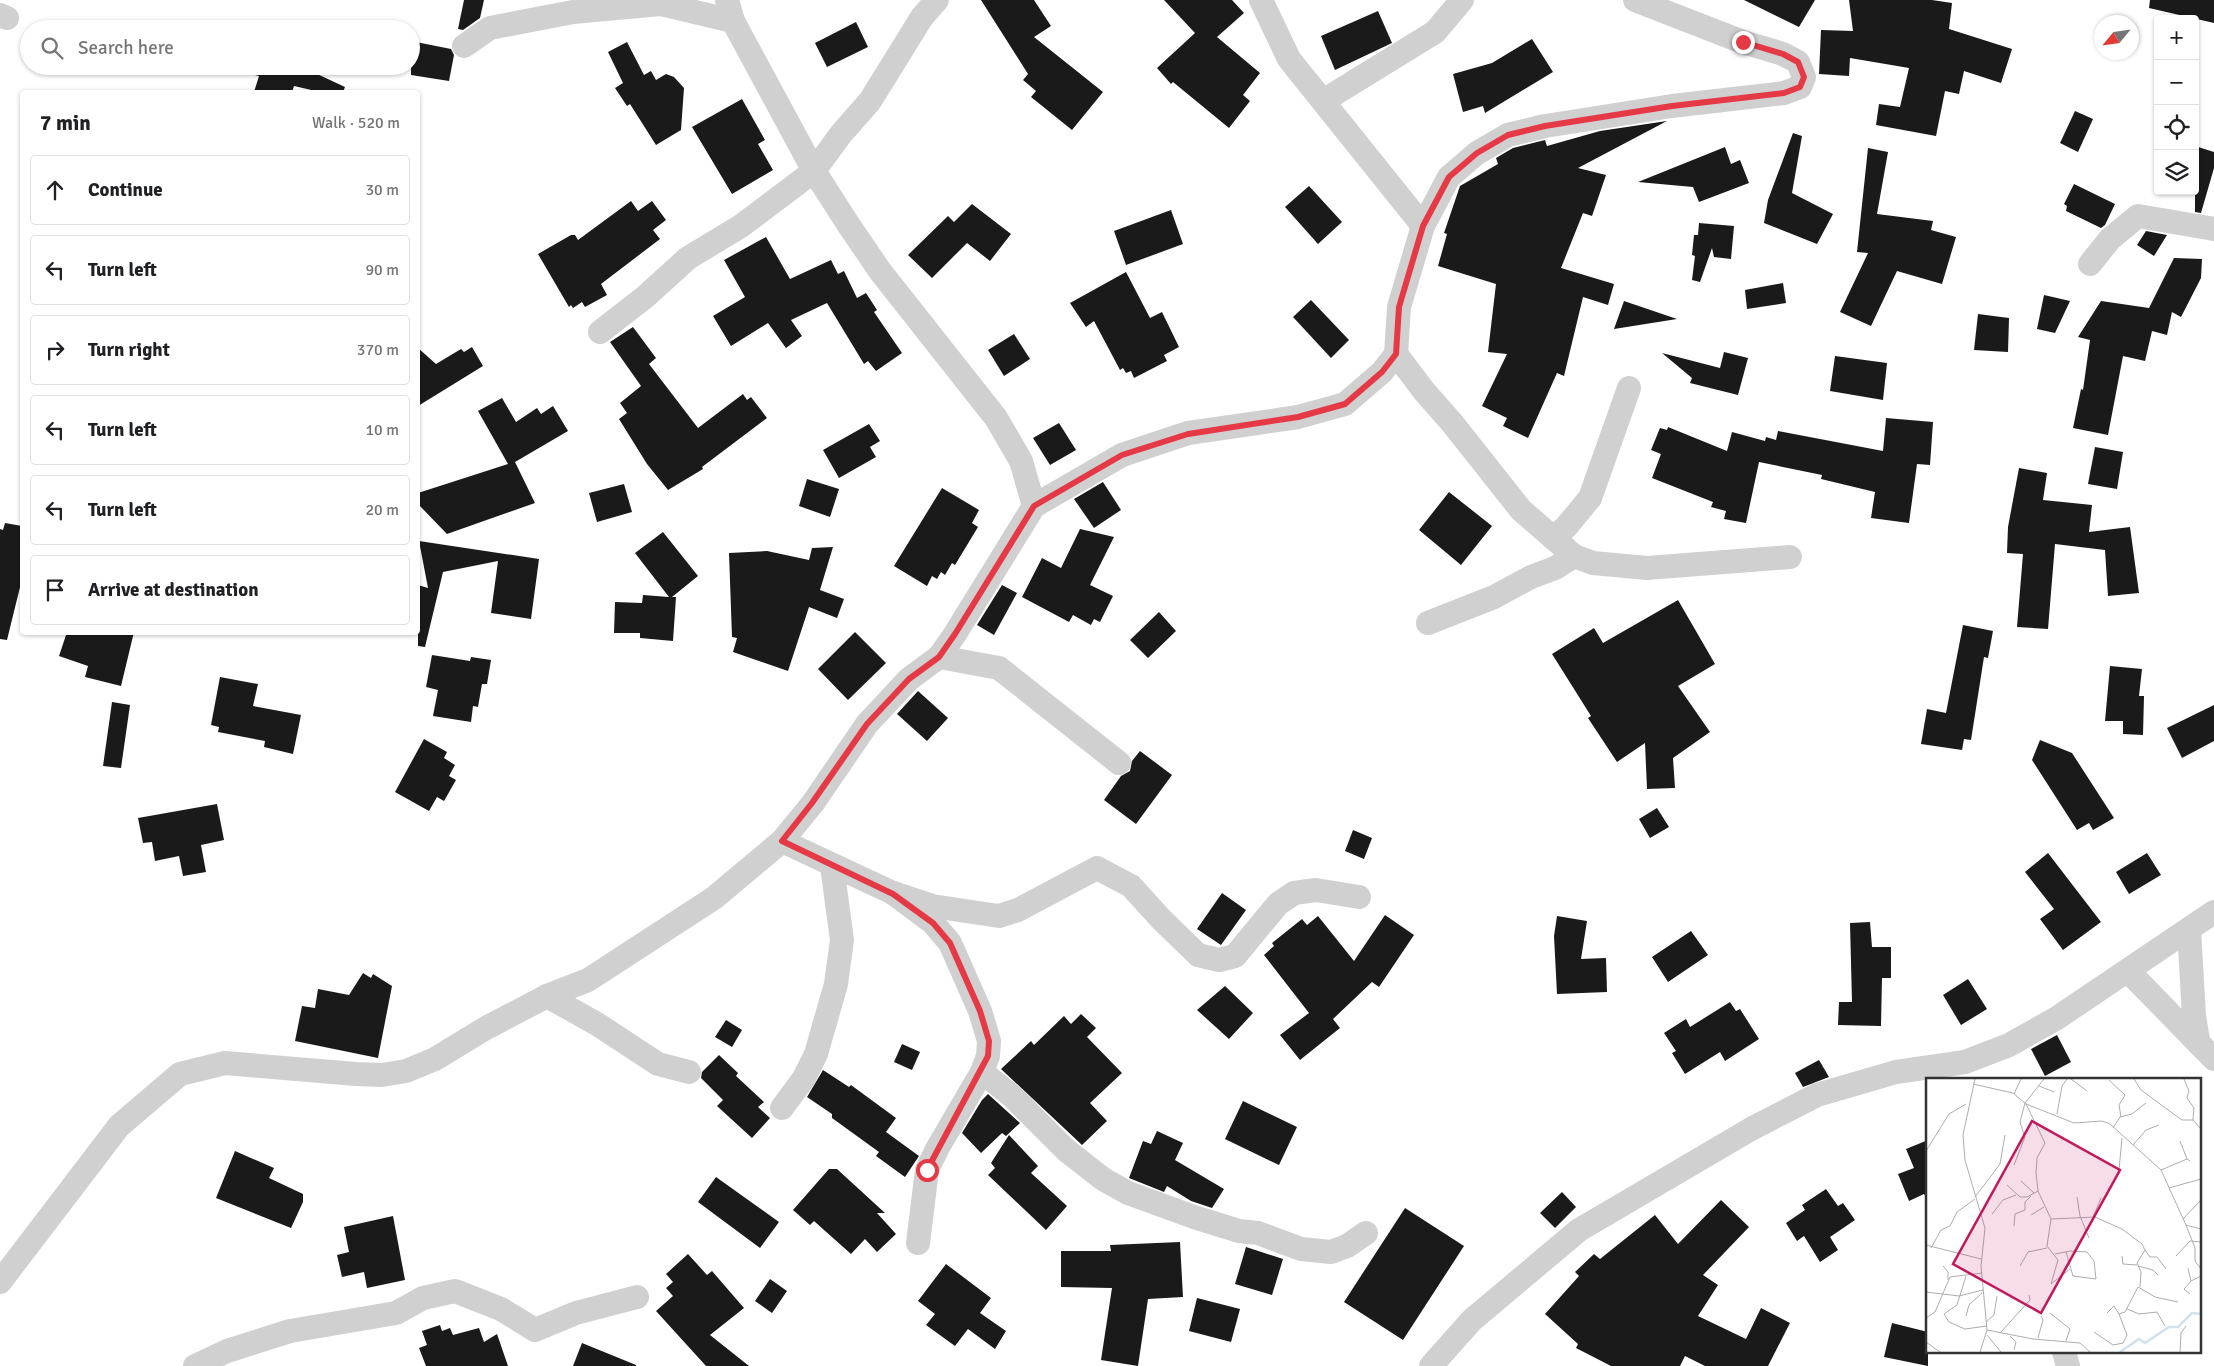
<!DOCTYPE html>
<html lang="en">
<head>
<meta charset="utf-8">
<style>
  body { margin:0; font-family:Signika,sans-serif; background:#f6f6f6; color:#202124 }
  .controls { position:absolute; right:15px; top:15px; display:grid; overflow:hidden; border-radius:5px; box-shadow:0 1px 4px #0004 }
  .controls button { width:45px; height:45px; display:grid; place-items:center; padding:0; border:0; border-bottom:1px solid #e0e0e0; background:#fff; color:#202124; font:25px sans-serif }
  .compass { position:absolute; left:2094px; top:15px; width:45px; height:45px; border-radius:50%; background:#fff; box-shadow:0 1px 4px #0004; rotate:241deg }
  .stop { position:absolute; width:15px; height:15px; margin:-11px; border:4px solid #e63946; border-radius:50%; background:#fff }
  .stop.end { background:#e63946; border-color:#fff; box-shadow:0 1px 5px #0008 }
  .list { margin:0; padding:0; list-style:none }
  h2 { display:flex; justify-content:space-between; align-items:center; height:65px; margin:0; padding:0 20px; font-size:21px }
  h2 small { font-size:16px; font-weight:400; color:#757577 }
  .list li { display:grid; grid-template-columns:32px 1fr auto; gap:15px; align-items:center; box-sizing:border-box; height:70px; margin:0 10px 10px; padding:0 10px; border:1px solid #e0e0e0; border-radius:5px }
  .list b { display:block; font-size:19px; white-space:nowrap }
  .list em { font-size:16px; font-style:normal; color:#757577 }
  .icon { flex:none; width:28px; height:28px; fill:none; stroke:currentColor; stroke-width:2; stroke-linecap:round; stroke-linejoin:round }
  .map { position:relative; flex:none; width:2214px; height:1366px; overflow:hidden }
  .search { position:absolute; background:#fff; box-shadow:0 1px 4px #0004; left:20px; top:20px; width:400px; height:55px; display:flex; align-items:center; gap:12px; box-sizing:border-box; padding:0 18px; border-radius:28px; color:#757577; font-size:19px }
  .panel { position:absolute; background:#fff; box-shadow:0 1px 4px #0004; left:20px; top:90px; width:400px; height:545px; border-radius:5px }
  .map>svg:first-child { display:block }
  .building { fill:#1a1a1a }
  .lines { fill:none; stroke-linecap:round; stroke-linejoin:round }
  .minor { stroke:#d0d0d0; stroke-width:24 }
  .route { stroke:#e63946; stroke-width:6 }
  .inset-river { fill:none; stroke:#cfe2ee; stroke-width:2.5 }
  .inset-road { fill:none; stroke:#adadad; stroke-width:1 }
  .view { fill:#c2185b; fill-opacity:0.15; stroke:#c2185b; stroke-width:2.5 }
  .inset-edge { fill:none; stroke:#333; stroke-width:2.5 }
</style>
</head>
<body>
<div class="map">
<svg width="2214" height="1366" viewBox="0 0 2214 1366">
  <rect width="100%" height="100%" fill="#fff"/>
  <g class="building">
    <polygon points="464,0 484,0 480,18 463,30 458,29"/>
    <polygon points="981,0 1034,0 1051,26 1034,37 1103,92 1072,130 1031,97 1036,91 1023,80 1028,74"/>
    <polygon points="1164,0 1232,0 1244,13 1217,37 1260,73 1243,95 1250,101 1229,128 1173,82 1171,84 1157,68 1195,33"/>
    <polygon points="1744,0 1815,0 1799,27"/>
    <polygon points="1849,0 1932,0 1952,3 1949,29 2012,49 2001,83 1964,71 1959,94 1945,91 1936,136 1876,125 1879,104 1900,107 1909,68 1850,58 1849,76 1819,74 1821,30 1853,31"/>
    <polygon points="2150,0 2214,0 2214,23 2149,8"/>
    <polygon points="1378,11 1392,43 1335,70 1321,36"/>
    <polygon points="856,22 868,47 827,67 815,43"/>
    <polygon points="1532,39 1553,72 1485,113 1483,106 1463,112 1453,74 1492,63"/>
    <polygon points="411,41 451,49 454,55 449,81 411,75"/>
    <polygon points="627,42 644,75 651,71 656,80 666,74 674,77 684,88 681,130 656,145 630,104 627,106 615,88 623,83 608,52"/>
    <polygon points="248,66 300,66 345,87 343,92 320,92 294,86 292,92 254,92 259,76 247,73"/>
    <polygon points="742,99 765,140 758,144 773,170 732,194 692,127"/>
    <polygon points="2075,111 2093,119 2078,152 2060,143"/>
    <polygon points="1667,121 1578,168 1606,175 1592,216 1583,213 1561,268 1614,284 1608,305 1583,297 1564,376 1557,373 1528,438 1503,426 1507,418 1482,406 1507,354 1488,352 1496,284 1438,266 1447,234 1444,233 1460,186 1498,164 1496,158 1513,148 1545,140 1547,146 1600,131"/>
    <polygon points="1793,133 1802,136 1792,193 1833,214 1817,244 1764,223 1768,200"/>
    <polygon points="2195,146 2214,152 2214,168 2201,213 2195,212"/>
    <polygon points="1725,147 1731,164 1740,160 1749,183 1699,202 1693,187 1638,182"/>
    <polygon points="1868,148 1888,152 1877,214 1933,221 1931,230 1956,237 1942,284 1897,271 1871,326 1840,312 1868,253 1857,252"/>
    <polygon points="2074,184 2115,204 2105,225 2101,228 2066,211 2067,206 2064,204"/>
    <polygon points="1309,186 1342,222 1318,244 1285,207"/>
    <polygon points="631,201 638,211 652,201 666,220 653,230 660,239 601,284 607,295 585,307 582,302 573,308 571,305 569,307 538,254 571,235 575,235 578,240"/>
    <polygon points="972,204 1011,234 990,261 967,243 932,278 908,255 948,216 954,222"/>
    <polygon points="1171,210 1183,244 1126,265 1114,231"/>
    <polygon points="1699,223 1734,226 1731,259 1714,257 1712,248 1700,282 1692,280 1695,256 1692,255 1694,235 1698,235"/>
    <polygon points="2146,231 2167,235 2154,256 2137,245"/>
    <polygon points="766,237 790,279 831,260 838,274 844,271 857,298 866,293 877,310 874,312 902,353 876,371 868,361 864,364 827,303 791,320 802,336 786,348 768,323 731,346 713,316 745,297 724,260"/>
    <polygon points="2174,258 2202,259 2201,278 2181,317 2172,312 2167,335 2152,331 2145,361 2123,356 2108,435 2073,428 2081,389 2083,390 2090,340 2078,337 2101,301 2149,308"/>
    <polygon points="1126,272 1150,318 1162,312 1179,347 1164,355 1167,361 1134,378 1131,371 1126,373 1123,368 1120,370 1094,321 1086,327 1070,303"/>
    <polygon points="1783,283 1786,303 1747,309 1745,290"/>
    <polygon points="2044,295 2070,301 2055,333 2037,329"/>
    <polygon points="1311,300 1349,340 1331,358 1293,317"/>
    <polygon points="1624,301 1677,319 1614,329"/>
    <polygon points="1978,314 2009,318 2008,352 1974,350"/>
    <polygon points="633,327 656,358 649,364 698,428 743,394 747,400 751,397 767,418 702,467 703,469 668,490 647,464 619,419 627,413 620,403 641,386 610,342"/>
    <polygon points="1014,334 1030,359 1004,376 988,350"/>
    <polygon points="472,347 483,366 418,406 418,348 436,364 461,349 464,352"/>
    <polygon points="1724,352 1748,358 1738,395 1690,383 1692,378 1662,353 1720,368"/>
    <polygon points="1835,356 1887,363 1883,400 1830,391"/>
    <polygon points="502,398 516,422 537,408 541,414 553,406 568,431 515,462 535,503 447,534 418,504 418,493 508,464 478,411"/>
    <polygon points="1886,418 1933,422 1930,465 1917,464 1909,523 1871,518 1875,492 1821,479 1822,475 1759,462 1746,523 1724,519 1726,511 1711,507 1713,502 1652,478 1661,454 1651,450 1660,428 1667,430 1668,427 1727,451 1732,432 1765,441 1766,437 1776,440 1778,431 1883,451"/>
    <polygon points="1059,423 1076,450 1050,465 1033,438"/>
    <polygon points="869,424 880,441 870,447 876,457 839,478 823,450"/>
    <polygon points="2095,447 2123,452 2117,489 2088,484"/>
    <polygon points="2019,468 2047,473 2043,500 2092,505 2089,532 2130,527 2139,593 2108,596 2105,550 2055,544 2048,629 2017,627 2023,554 2007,553 2008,527"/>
    <polygon points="807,479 839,489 830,517 799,506"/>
    <polygon points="1103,482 1121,510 1094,528 1074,499"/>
    <polygon points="624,484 632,512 597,522 589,493"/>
    <polygon points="942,488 979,510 972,523 978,527 955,565 952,563 945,575 941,572 937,579 932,576 927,586 894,566"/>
    <polygon points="1449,492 1492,526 1461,565 1419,530"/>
    <polygon points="5,523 22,526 22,579 7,640 0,639 0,529 3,530"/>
    <polygon points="1080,529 1114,537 1090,585 1113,596 1100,622 1094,619 1091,625 1073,615 1069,622 1022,597 1042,558 1061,568"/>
    <polygon points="663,532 698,576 672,597 676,597 673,641 640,638 640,633 614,633 615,602 642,603 643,595 669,597 635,553"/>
    <polygon points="419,541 539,559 531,619 491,613 498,561 443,572 425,647 418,646 418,585 428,588"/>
    <polygon points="833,547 820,590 844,599 837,618 809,607 788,671 733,652 737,638 732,637 729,553 767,551 809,560 812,548"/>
    <polygon points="1002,585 1017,593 994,635 977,625"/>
    <polygon points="1678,600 1715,664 1678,686 1710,732 1673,758 1675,788 1647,789 1645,743 1617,762 1588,718 1591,716 1552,654 1594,628 1603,643"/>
    <polygon points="1159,612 1176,631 1148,658 1130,640"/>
    <polygon points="1963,625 1993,631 1988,658 1984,657 1971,740 1964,739 1962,750 1921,744 1927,709 1946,713"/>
    <polygon points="67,632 134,632 121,686 85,677 88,666 59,656"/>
    <polygon points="855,632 886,663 848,700 818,669"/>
    <polygon points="432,655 470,661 471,657 491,660 487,684 482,684 478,707 473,706 471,722 433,716 438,690 426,687"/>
    <polygon points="2110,666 2142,669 2139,696 2144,696 2143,735 2123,734 2123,721 2105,721"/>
    <polygon points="220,677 258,684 253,706 301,715 293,754 264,747 265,741 218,732 219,727 211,725"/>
    <polygon points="918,691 948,718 927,741 897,714"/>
    <polygon points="112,702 130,705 121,768 103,766"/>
    <polygon points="2214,705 2214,741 2182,758 2167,728"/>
    <polygon points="424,739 447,752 444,758 455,765 449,776 456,780 444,801 437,797 429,811 395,792"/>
    <polygon points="2040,740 2072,753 2114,818 2093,830 2089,823 2077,830 2032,760"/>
    <polygon points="1140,751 1172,775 1136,824 1104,800 1121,776 1130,771 1132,761"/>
    <polygon points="217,804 224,840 201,845 206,872 183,876 179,856 155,861 152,842 143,843 138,818"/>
    <polygon points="1657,808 1669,827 1650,838 1639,819"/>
    <polygon points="1353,830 1372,838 1364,859 1345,851"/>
    <polygon points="2048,853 2101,922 2063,950 2040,919 2054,909 2025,872"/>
    <polygon points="2147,853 2161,875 2129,894 2116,872"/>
    <polygon points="1222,893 1246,910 1221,945 1197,929"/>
    <polygon points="1385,915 1414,935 1379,987 1372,982 1333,1019 1340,1028 1300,1060 1280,1035 1309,1013 1264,955 1274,946 1272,943 1302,919 1307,925 1318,916 1354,961"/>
    <polygon points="1557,916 1587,921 1581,959 1606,958 1607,992 1557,994 1554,936"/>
    <polygon points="1870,922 1872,947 1891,947 1891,978 1882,978 1881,1026 1838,1025 1839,1002 1852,1002 1850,923"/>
    <polygon points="1691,931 1708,955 1668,982 1652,957"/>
    <polygon points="363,973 371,978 373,974 392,986 378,1058 295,1041 302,1006 315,1008 318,989 349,995"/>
    <polygon points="1968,979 1987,1009 1961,1025 1943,995"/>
    <polygon points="1225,986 1253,1013 1229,1039 1197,1010"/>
    <polygon points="1730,1002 1736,1011 1740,1009 1759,1039 1725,1061 1720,1052 1685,1074 1672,1053 1676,1051 1664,1033 1686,1019 1690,1027"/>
    <polygon points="1081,1014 1096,1028 1087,1037 1122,1073 1090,1103 1107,1121 1082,1145 1001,1069 1031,1041 1034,1045 1064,1016 1071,1024"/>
    <polygon points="726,1020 742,1030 732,1047 715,1037"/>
    <polygon points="2057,1035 2071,1062 2045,1076 2031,1049"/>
    <polygon points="902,1044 920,1052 912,1070 894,1062"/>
    <polygon points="719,1055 738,1073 736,1076 764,1102 758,1107 770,1118 752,1138 717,1106 723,1100 701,1078 702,1072"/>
    <polygon points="1819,1060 1829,1077 1803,1087 1795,1073"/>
    <polygon points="823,1070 849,1087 851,1085 896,1118 886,1132 919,1156 905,1177 876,1156 879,1152 832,1118 832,1114 807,1097"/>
    <polygon points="988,1094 1020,1123 1006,1136 1002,1133 981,1153 962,1133 982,1100"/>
    <polygon points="1243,1101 1297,1127 1279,1165 1225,1139"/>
    <polygon points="1157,1131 1183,1143 1175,1160 1224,1189 1212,1208 1191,1201 1167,1186 1164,1192 1129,1178 1143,1141 1151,1144"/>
    <polygon points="1009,1135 1038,1166 1031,1173 1067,1206 1046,1230 988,1175 995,1168 991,1163"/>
    <polygon points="1928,1140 1928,1200 1924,1194 1909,1201 1898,1174 1914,1168 1906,1149"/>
    <polygon points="235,1151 274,1168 269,1178 303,1194 303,1202 291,1228 216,1198"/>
    <polygon points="829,1169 837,1169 885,1213 877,1213 896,1234 877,1252 865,1239 851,1254 814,1221 810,1225 793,1210"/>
    <polygon points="716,1177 779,1222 760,1248 698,1202"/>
    <polygon points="1826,1189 1838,1206 1843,1203 1855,1220 1830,1237 1838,1250 1820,1262 1804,1236 1797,1241 1786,1223 1805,1210 1802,1205"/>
    <polygon points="1562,1192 1576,1207 1555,1228 1540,1213"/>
    <polygon points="1721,1200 1749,1227 1703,1275 1718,1285 1698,1316 1746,1339 1761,1308 1790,1323 1768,1366 1705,1366 1685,1356 1680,1366 1611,1366 1576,1348 1578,1344 1545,1314 1579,1276 1575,1272 1594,1254 1600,1259 1655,1215 1678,1244"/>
    <polygon points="1405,1208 1464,1246 1403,1340 1344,1302"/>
    <polygon points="393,1216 405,1280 367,1288 364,1272 342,1277 337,1255 349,1252 344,1227"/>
    <polygon points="1180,1242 1183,1297 1148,1299 1138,1366 1101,1360 1112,1288 1061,1287 1061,1251 1111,1251 1110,1245"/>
    <polygon points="1246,1247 1283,1259 1272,1295 1235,1284"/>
    <polygon points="688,1254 707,1275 712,1271 744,1308 710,1335 749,1366 706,1366 656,1311 673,1296 666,1288 673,1282 666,1274"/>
    <polygon points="946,1264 991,1298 980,1313 1006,1331 995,1349 968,1329 955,1346 926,1325 935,1314 918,1301"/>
    <polygon points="770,1279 787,1291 772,1313 755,1301"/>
    <polygon points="1197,1298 1240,1309 1231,1342 1189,1331"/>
    <polygon points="1892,1323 1928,1332 1928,1366 1884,1357"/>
    <polygon points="440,1325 442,1331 450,1328 453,1335 479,1328 484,1342 497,1334 508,1366 426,1366 419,1348 427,1345 422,1331"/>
    <polygon points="582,1343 636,1365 636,1366 573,1366"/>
  </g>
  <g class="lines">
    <g class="minor">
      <polyline points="727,0 733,21 814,171 848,224 880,271 996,418 1021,461 1034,506"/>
      <polyline points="1261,0 1289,59 1423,226"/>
      <polyline points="0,15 7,18"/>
      <polyline points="464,46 490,28 573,12 661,4 733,21"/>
      <polyline points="1323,101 1435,32 1462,0"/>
      <polyline points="2090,264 2110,239 2138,216 2214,229"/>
      <polyline points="600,332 645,297 688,258 741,226 814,171 841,134 870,101 922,17 937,0"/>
      <polyline points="1396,354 1424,391 1453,424 1521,510 1574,556 1593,563 1647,568 1790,557"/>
      <polyline points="1553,538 1566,527 1590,498 1629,388"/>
      <polyline points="1428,623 1494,597 1531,577 1555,568 1574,556"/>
      <polyline points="939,657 999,668 1119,763"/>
      <polyline points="782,841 893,893 933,923 950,943 980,1011 989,1041 988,1056 982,1072 937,1149 927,1170 918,1243"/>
      <polyline points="893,893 932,906 999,916 1018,910 1097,868 1131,886 1161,919 1198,955 1219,960 1235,956 1278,904 1294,893 1316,890 1359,897"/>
      <polyline points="2189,929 2194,1016 2198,1040"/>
      <polyline points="2128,971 2214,1059"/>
      <polyline points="547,996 597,1024 658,1064 689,1072"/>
      <polyline points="982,1072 1013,1097 1066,1150 1103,1179 1128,1193 1194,1217 1239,1231 1258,1233 1301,1249 1331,1252 1347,1246 1366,1233"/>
      <polyline points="782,1108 804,1078 816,1054 836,984 842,940 832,866"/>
      <polyline points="0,1282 119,1126 180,1074 225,1063 356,1074 382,1075 406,1071 435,1059 486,1028 547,996 588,980 714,898 782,841 813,803 867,724 909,679 939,657 955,634 1034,506 1122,455 1188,433 1298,417 1345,404 1382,372 1396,354 1399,307 1423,226 1449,177 1477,153 1508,135 1545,126 1672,106 1784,93 1800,87 1804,77 1798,62 1783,54 1743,42 1635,0"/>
      <polyline points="2064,1352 2068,1366"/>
      <polyline points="195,1366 227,1351 290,1331 396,1313 423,1298 455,1291 501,1309 535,1330 576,1313 637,1297"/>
      <polyline points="1431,1366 1472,1320 1579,1230 1751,1129 1817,1095 1896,1072 1965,1062 2009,1045 2057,1018 2214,912"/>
    </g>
  </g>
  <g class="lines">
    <polyline class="route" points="927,1170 988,1056 989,1041 980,1011 950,943 933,923 893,894 782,841 812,803 867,724 909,679 939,657 955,634 1034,506 1122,455 1188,434 1298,417 1345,404 1382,372 1396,354 1399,307 1423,226 1449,177 1477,153 1508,135 1545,126 1672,106 1784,93 1800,87 1804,77 1798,62 1783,54 1743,42"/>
  </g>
  <g transform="translate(1926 1078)">
    <rect width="275" height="275" fill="#fff"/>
    <path class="inset-river" d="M194,274L213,261L219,265L243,249H252L266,235L275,236"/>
    <path class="inset-road" d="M49,1L37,57L39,82L59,150L55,188L61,252L54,274M145,1L161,13M208,1L215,12L249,37L256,42H267M258,1L263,13L261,20L268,30L267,42L275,51M183,2L199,17L193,27L195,39M47,6L87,15L100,26L148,45L176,43L184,46L235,92L260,147L275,151M113,8L128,14M88,16L95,1M100,26L119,65L111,80L110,95L112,113L125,141L121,168L132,182L125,206L144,191M131,36L136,8L141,1M187,50L194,39L206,36L220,25M254,63L261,81M207,67L220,52L233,47M0,73L23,36L40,26M88,87L99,59L94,44L99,25L118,1M193,92L196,60M235,92L261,81L264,83M95,103L108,115M81,107L94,119H101L112,113M243,110L275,101M49,119L74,86L79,57M151,119L154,138L163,160M66,136L77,122L90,117M105,137L118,129M167,139L175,120M125,141L169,139L196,151L216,166L219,172L211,185L215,194L214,209M257,141L275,122M260,147L269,170V183L275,191M88,148L89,136L99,132V124L105,118M0,167L55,181M5,170L15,152L24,148L31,134L49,121M219,172L224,179H231L240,191M129,176L144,173L161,174L168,183L170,201L147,198L140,174M196,178L197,186L211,187M250,178L264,163L275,164M17,188L22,194V202M94,188L102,174L121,170M212,188L227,192L232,197M262,190L265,203L275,198M40,198L31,227L18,236L23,244L39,251L61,248M0,214L33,218L57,212M264,216L258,211L265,203M201,231L213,236L231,234L239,248M124,235L144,251L140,263M181,235L188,228L193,236L199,234L212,209L229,219L252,224M40,238L43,227L56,215M0,240L9,234L24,199L56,195M60,244L68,237L71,218M61,252L107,261L154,265L164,274M75,254L104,222L103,217M168,254L187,267L197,265L201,257L193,236M61,257L75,274M84,258L90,264L88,272M112,260L117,242L115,238M0,264L14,274M254,274L255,255L260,248"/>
    <path class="view" d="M106,43L194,92L115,235L27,186Z"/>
    <rect width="275" height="275" class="inset-edge"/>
  </g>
</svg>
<div class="controls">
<button>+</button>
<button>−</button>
<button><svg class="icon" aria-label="locate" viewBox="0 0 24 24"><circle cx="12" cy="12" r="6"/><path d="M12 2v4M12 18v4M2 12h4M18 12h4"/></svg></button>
<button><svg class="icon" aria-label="layers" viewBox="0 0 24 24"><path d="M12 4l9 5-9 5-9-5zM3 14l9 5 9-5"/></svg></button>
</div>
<svg class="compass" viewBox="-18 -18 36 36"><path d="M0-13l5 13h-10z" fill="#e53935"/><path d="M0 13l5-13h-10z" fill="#757577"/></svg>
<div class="stop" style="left:927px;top:1170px"></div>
<div class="stop end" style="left:1743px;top:42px"></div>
<div class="search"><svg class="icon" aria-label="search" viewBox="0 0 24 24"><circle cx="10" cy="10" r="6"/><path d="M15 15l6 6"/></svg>Search here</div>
<section class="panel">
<h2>7 min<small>Walk · 520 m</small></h2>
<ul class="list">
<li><svg class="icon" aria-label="ahead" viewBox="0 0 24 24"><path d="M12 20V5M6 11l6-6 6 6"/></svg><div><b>Continue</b></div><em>30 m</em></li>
<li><svg class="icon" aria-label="left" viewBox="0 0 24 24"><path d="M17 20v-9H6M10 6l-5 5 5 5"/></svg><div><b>Turn left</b></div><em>90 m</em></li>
<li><svg class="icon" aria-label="right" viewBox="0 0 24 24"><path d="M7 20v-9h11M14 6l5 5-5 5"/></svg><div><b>Turn right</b></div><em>370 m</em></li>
<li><svg class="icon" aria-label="left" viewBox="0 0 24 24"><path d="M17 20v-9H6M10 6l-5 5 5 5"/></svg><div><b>Turn left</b></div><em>10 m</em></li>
<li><svg class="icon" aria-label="left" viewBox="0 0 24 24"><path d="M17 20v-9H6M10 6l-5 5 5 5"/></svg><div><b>Turn left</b></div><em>20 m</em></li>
<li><svg class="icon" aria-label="arrive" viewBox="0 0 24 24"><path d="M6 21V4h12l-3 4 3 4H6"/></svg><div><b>Arrive at destination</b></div></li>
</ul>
</section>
</div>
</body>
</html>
